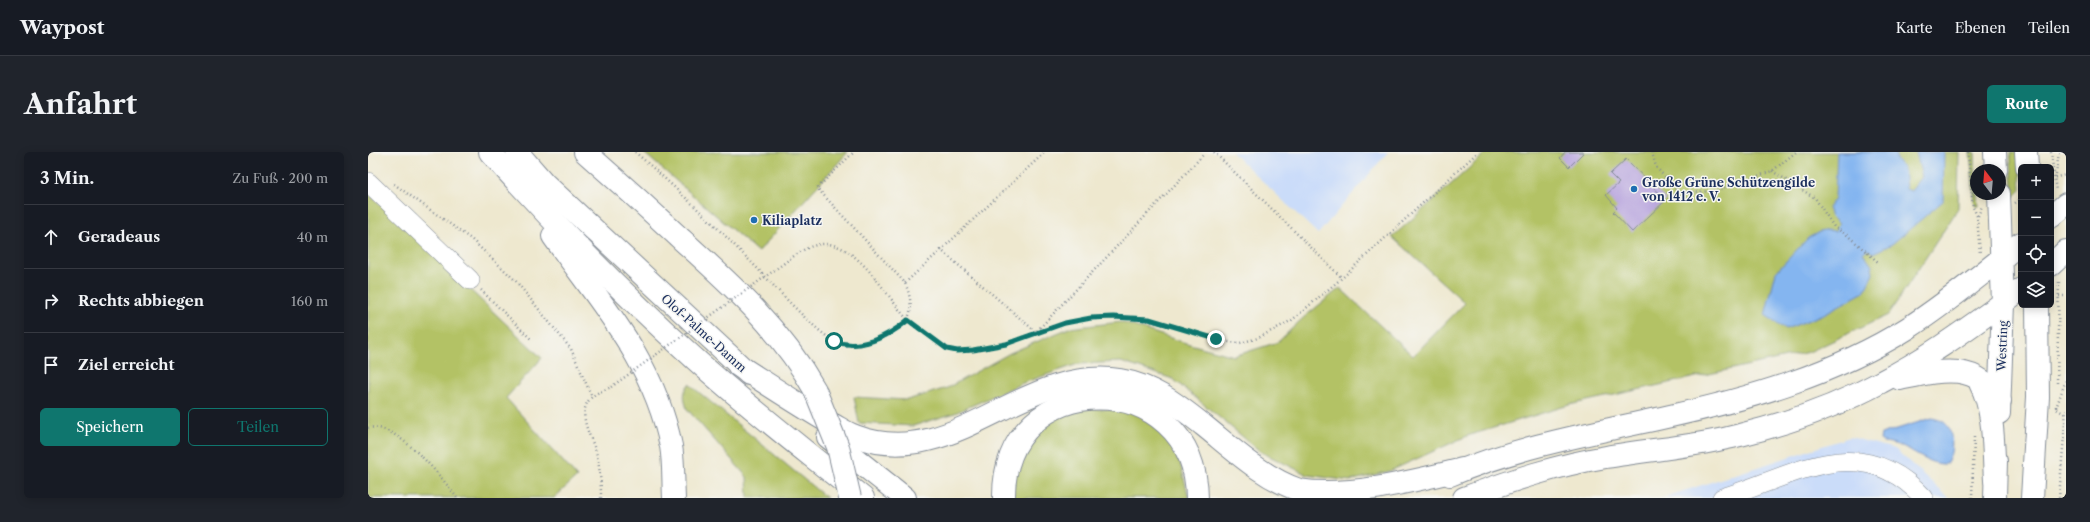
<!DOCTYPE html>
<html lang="de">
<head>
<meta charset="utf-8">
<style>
  body { margin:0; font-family:"Libre Caslon Text",serif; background:#20242c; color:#f1f3f6 }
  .controls { position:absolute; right:12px; top:12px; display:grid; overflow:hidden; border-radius:6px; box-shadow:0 2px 10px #0003 }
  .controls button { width:36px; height:36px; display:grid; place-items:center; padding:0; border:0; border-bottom:1px solid #363941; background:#171b24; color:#f1f3f6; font:20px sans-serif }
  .compass { position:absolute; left:1602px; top:12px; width:36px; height:36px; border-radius:50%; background:#171b24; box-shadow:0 2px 10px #0003; rotate:344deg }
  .stop { position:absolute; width:12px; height:12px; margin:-9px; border:3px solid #0f766e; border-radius:50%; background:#fff }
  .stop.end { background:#0f766e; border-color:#fff; box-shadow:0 1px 4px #0008 }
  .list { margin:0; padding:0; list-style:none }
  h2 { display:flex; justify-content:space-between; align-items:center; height:52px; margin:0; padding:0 16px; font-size:17px }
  h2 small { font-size:13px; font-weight:400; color:#9ea1a6 }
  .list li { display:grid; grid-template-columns:26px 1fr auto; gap:12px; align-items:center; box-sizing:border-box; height:64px; padding:0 16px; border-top:1px solid #363941 }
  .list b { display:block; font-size:15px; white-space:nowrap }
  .list em { font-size:13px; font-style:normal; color:#9ea1a6 }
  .actions { display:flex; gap:8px; padding:12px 16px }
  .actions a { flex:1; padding:9px 0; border:1px solid #0f766e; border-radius:6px; text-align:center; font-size:14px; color:#0f766e }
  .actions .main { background:#0f766e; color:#fff }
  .icon { flex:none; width:22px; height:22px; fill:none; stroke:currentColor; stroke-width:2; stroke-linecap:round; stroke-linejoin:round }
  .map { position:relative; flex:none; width:1698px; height:346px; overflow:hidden; border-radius:6px }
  header { display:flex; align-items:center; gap:24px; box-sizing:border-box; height:56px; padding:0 20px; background:#171b24; border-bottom:1px solid #363941 }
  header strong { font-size:19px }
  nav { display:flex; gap:22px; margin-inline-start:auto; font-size:14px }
  .intro { display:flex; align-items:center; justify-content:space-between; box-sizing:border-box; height:96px; padding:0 24px }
  h1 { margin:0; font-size:28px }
  .button { padding:10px 18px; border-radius:6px; background:#0f766e; color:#fff; font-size:14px; font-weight:700 }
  main { display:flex; gap:24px; padding:0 24px }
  aside { flex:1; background:#171b24; border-radius:6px; box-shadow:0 2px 10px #0003 }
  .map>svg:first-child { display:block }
  .built { fill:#cadcf9 }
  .green { fill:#b3c265; stroke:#677862 }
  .water { fill:#84b5f0; stroke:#5072a7 }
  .building { fill:#baa7de }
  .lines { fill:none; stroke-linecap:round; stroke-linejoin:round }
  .minor-casing { stroke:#848c96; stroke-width:20 }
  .major-casing { stroke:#848c96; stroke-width:24 }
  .highway-casing { stroke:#848c96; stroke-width:24 }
  .path { stroke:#848c96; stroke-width:2.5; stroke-dasharray:1 3; stroke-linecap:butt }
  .minor { stroke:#fff; stroke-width:19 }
  .major { stroke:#fff; stroke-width:22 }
  .highway { stroke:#fff; stroke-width:22 }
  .highway-bridge-casing { stroke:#848c96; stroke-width:24; stroke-linecap:butt }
  .path-bridge { stroke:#848c96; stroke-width:2.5; stroke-dasharray:1 3; stroke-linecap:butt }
  .highway-bridge { stroke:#fff; stroke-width:22 }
  .route { stroke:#0f766e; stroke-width:5 }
  .poi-dot { fill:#1f6fb2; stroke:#f6f6f2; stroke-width:1.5 }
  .labels { text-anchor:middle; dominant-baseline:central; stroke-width:3; stroke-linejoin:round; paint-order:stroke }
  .poi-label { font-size:12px; font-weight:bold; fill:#1b2f5e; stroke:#f6f6f2; text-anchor:start }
  .street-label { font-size:12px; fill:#1b2f5e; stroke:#f6f6f2 }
</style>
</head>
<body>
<header>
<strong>Waypost</strong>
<nav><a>Karte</a><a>Ebenen</a><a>Teilen</a></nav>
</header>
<div class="intro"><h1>Anfahrt</h1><a class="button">Route</a></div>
<main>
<aside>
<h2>3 Min.<small>Zu Fuß · 200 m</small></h2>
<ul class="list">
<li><svg class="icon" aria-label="ahead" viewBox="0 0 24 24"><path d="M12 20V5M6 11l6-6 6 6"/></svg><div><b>Geradeaus</b></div><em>40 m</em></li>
<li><svg class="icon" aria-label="right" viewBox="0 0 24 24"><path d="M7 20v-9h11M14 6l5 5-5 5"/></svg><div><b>Rechts abbiegen</b></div><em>160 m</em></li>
<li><svg class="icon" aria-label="arrive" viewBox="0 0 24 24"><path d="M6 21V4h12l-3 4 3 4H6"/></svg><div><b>Ziel erreicht</b></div></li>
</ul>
<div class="actions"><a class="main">Speichern</a><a>Teilen</a></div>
</aside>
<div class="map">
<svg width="1698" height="346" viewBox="0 0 1698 346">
  <rect width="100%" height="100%" fill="#f6f6f2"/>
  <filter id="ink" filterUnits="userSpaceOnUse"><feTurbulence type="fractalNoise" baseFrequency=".025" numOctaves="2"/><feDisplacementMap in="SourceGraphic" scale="8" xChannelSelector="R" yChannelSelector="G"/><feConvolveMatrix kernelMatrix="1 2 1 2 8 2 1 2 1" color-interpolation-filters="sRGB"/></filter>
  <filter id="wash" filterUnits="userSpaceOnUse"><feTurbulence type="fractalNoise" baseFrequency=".012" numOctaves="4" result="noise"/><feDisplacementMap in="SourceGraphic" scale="16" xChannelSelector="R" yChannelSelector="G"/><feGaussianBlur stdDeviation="0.9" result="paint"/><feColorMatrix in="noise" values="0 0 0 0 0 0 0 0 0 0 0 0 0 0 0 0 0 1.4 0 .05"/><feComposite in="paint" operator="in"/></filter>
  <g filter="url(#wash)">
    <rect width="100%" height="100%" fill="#eee8cf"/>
    <g class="built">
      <polygon points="864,0 1020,0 950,82"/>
      <polygon points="1482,285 1527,297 1581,346 1294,346"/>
    </g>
    <g class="green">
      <polygon points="275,0 480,0 390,100"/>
      <polygon points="1119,0 1591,0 1590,57 1520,163 1441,200 1201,253 1099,284 1022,319 982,329 940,323 893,300 805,227 753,210 710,212 655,231 587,261 545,274 491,271 486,245 539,248 579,236 642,201 701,176 753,170 818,191 866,204 910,190 935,166 972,136 1045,204 1097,151 1024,85"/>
      <polygon points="1602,0 1607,1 1608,42 1610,42 1611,54 1607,54"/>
      <polygon points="1642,0 1651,0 1653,38 1646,45"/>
      <polygon points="0,41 174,206 138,246 209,325 186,346 0,346"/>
      <path d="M321,232L455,343L459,346H380L379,325L319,257C316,247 314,241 321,232Z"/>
      <polygon points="705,256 765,258 807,290 821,346 642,346 645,318 675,272"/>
    </g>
    <g class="water">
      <polygon points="1469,0 1528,0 1528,7 1536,17 1538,37 1543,39 1554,25 1548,0 1576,0 1575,49 1524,92 1505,101 1499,97 1495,101 1504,114 1505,122 1496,140 1454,163 1418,177 1397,163 1408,120 1440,86 1451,80 1460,78 1467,79 1471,72 1463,64 1460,56 1467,46"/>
      <path d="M1564,266C1568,267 1573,268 1576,270C1586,278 1586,303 1578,312C1555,313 1539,291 1515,290L1512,288L1513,282L1516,281Z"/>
    </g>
    <g id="blocks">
      <g class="building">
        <polygon points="1197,0 1216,0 1201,15 1192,6"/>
        <polygon points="1258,7 1298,48 1264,80 1245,60 1249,56 1238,43 1251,31 1242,22"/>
      </g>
    </g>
  </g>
  <g filter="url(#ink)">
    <use href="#blocks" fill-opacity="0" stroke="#848c96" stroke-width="1"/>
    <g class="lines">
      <g class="minor-casing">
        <g id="minor">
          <polyline points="0,30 102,128"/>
          <path d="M1354,346C1426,324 1493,276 1556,346"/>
        </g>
      </g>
      <g class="major-casing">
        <g id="major">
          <polyline points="1627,0 1628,18"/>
          <polyline points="1658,0 1659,15"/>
          <polyline points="1631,42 1635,151 1631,261"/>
          <polyline points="1683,65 1698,52"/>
          <polyline points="1634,106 1653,91"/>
          <polyline points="1683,113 1698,99"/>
          <polyline points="1635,151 1653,137"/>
          <polyline points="1627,346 1628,309"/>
          <polyline points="1664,346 1670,245 1669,153"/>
        </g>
      </g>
      <g class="highway-casing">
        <g id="highway">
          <path d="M122,0C187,73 255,142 327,207C381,256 439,300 495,346"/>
          <polyline points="149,0 176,31 381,222"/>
          <path d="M217,0C249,28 281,57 312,86C364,133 412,176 447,238"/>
          <path d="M185,84C233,152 286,209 303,294C306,311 305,329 306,346"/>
          <path d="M371,214C401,233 431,253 462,271C470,275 478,281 487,284C585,321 654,213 752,228C785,233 811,254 835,273C865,297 894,325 931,338C980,346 1046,329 1095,317"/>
          <path d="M1532,227C1570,219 1608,208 1632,249"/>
          <path d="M1612,231C1627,259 1625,297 1627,328"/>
          <polyline points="460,285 537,346"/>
          <path d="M1082,323C1151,294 1225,281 1298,265C1381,247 1467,222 1540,176C1573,155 1604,130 1634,106"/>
          <path d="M636,346C634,213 828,214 829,346"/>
          <path d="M1096,346C1142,329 1189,313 1238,305C1283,297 1328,295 1372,283C1421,271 1469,254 1513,230C1556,208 1596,179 1635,151"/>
        </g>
      </g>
      <g class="path">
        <path d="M267,0C306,34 343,69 379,106C400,126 448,183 472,192C492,198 519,185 534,173C547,163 543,145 537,131L449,36L486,0"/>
        <polyline points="846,0 974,126"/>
        <polyline points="1284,0 1288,15 1311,41 1346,39 1404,19 1428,0"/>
        <polyline points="1600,0 1605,55 1609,64 1612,102"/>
        <polyline points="1683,0 1688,39"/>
        <polyline points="1404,19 1447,46 1466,75 1479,83 1510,110"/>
        <polyline points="1688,22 1691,0"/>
        <polyline points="1683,26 1698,23"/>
        <polyline points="26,32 103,87 147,128 203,197 224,245"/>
        <polyline points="1647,51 1653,47"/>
        <polyline points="1610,64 1614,54"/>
        <polyline points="573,98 677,0"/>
        <path d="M422,107C431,100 442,93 454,92C489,89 519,145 539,167C546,175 556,180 564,186C569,189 575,195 581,197C608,205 644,189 669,180C686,174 704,169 722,167C771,160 814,178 861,190L872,191L890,186L924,168L974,126L1110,0"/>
        <polyline points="537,131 573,98 668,180 835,3"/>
        <polyline points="113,138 164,188"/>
        <polyline points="1691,144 1698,144"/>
        <polyline points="1689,231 1691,128"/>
        <polyline points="1688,254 1688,257 1697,262"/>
        <polyline points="1688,256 1698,228"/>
        <path d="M0,276C28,269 74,325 89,346"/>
        <path d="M233,346C233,331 232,315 228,300C223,284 207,260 224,245C229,240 237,238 243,235"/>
        <polyline points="1604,346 1606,285"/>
        <polyline points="1691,346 1698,258"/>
      </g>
      <use href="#minor" class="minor"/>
      <use href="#major" class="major"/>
      <use href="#highway" class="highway"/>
      <g class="highway-bridge-casing">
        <polyline id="highway-bridge" points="447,238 470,295 482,346"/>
      </g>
      <polyline class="path-bridge" points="243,235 422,107"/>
      <use href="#highway-bridge" class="highway-bridge"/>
    </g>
  </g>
  <g class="lines" filter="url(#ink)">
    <path class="route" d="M466,189C491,199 520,185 540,168L579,197L589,199L605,198L638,192L697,171L723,166L745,165L781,167L848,187"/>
  </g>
  <g class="poi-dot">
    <circle cx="1266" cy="37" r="4"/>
    <circle cx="386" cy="68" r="4"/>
  </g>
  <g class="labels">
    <g class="poi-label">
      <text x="1274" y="30">Große Grüne Schützengilde<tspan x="1274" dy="14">von 1412 e. V.</tspan></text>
      <text x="394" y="68">Kiliaplatz</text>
    </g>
    <g class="street-label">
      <text transform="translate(336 181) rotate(42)">Olof-Palme-Damm</text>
      <text transform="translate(1634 194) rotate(-88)">Westring</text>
    </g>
  </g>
</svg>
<div class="controls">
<button>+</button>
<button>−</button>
<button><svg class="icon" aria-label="locate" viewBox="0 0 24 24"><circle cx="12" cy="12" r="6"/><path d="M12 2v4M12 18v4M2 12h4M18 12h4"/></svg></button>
<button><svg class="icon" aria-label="layers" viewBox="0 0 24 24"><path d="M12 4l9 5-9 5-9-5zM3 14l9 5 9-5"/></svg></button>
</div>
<svg class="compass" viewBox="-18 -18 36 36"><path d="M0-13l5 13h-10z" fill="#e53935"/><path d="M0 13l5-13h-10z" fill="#9ea1a6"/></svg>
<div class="stop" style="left:466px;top:189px"></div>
<div class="stop end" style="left:848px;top:187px"></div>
</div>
</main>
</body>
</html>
